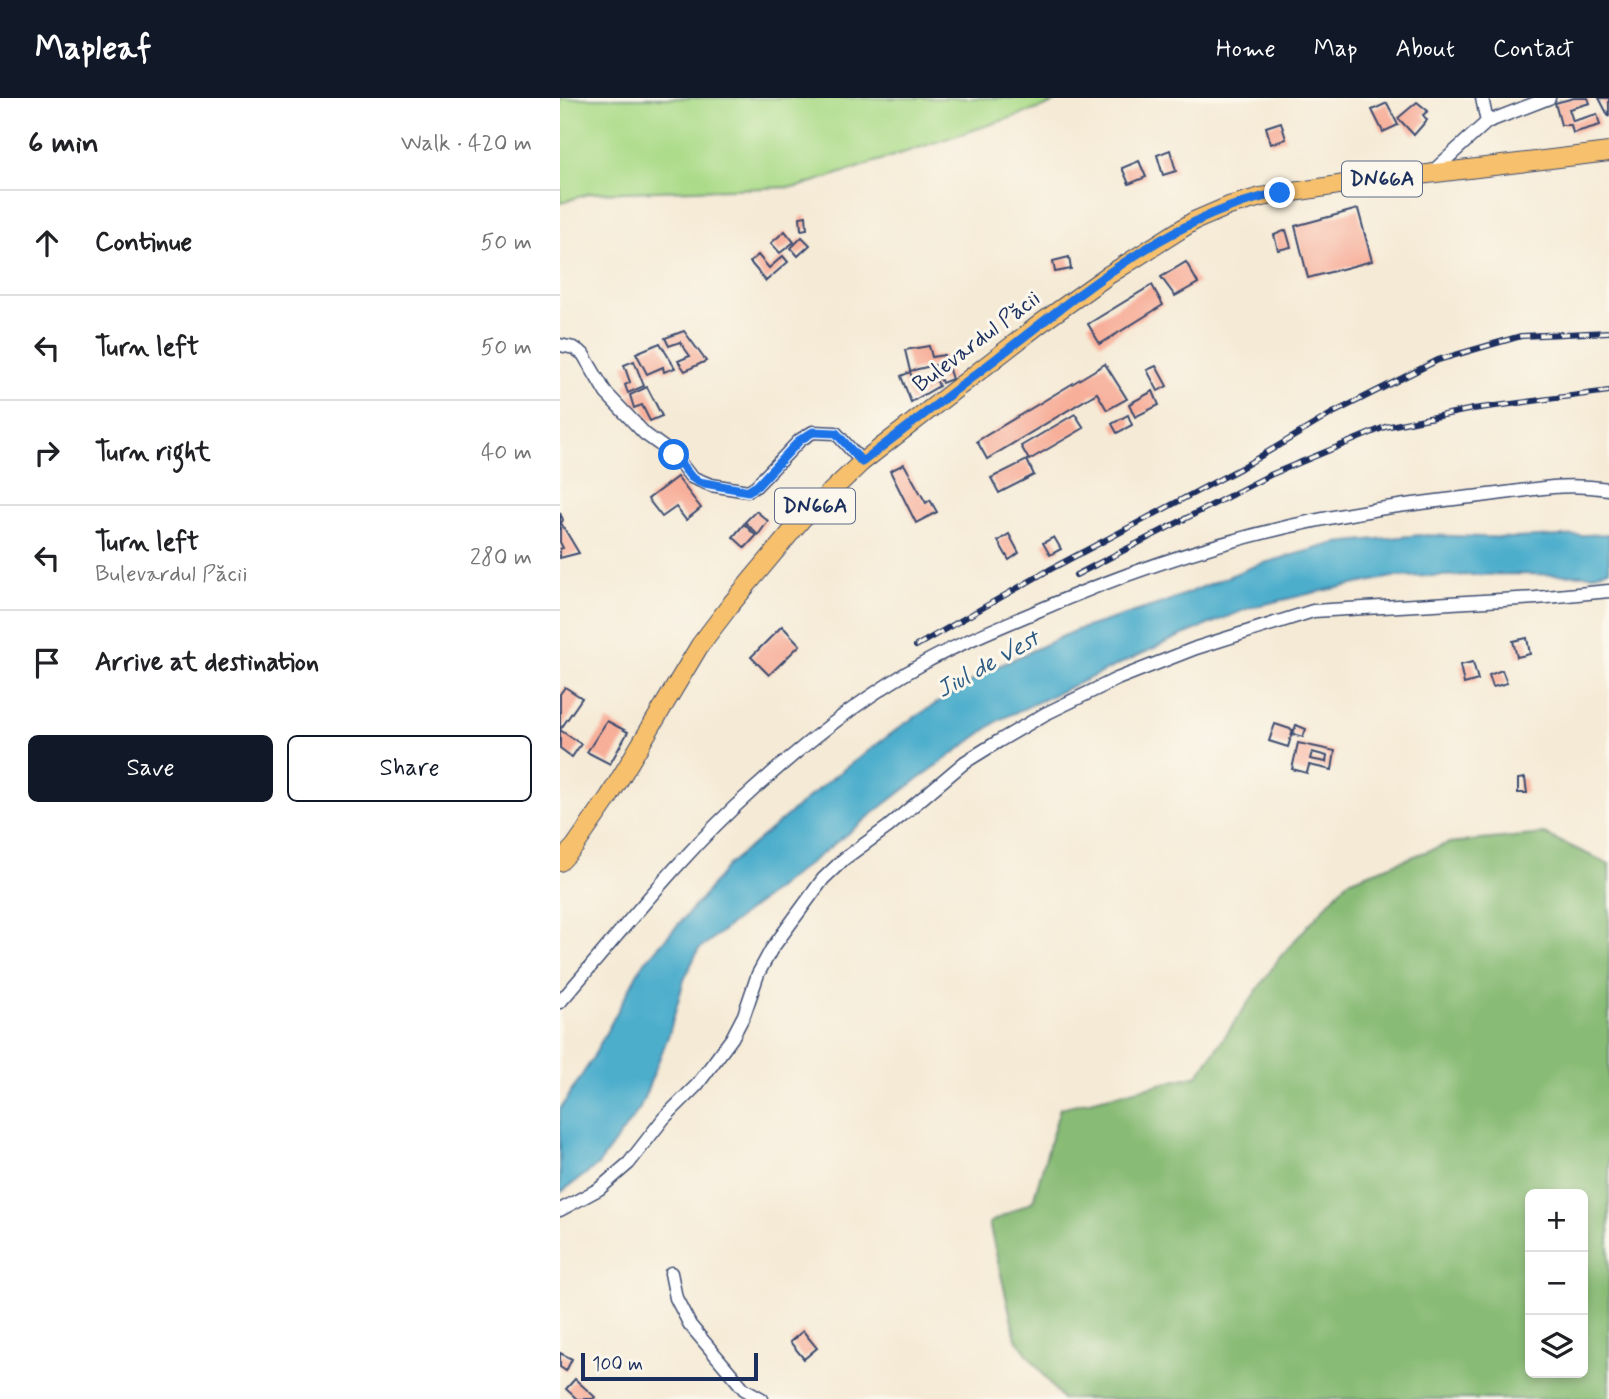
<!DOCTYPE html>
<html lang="en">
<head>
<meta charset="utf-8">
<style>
  body { margin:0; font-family:Mynerve,sans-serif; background:#f2f2f2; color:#202124 }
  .controls { position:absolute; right:21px; bottom:21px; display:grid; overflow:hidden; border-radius:10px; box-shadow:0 4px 10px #0003 }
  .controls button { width:63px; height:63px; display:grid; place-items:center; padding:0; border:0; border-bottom:2px solid #e0e0e0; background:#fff; color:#202124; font:35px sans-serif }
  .scale { position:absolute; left:21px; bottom:18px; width:177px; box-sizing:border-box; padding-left:7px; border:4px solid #1b2f5e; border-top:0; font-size:19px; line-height:24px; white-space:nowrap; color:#1b2f5e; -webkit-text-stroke:5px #fbf7ec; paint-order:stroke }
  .stop { position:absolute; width:21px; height:21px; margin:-16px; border:5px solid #1a73e8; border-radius:50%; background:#fff }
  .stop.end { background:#1a73e8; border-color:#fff; box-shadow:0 2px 7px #0008 }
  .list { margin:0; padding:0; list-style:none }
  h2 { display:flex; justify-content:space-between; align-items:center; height:91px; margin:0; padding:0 28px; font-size:30px }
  h2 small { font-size:23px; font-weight:400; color:#757577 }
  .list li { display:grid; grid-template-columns:46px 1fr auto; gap:21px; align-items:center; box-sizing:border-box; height:105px; padding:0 28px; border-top:2px solid #e0e0e0 }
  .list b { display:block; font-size:26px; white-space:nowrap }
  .list p { margin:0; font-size:23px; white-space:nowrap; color:#757577 }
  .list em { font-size:23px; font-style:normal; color:#757577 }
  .actions { display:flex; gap:14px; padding:21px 28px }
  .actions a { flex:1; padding:16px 0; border:2px solid #111827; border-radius:10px; text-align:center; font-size:24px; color:#111827 }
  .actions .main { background:#111827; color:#fff }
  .icon { flex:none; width:38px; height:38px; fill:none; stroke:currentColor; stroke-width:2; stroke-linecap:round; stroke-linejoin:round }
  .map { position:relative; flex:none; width:1049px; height:1301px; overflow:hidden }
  header { display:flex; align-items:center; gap:42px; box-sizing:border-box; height:98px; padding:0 35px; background:#111827; color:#fff }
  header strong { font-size:33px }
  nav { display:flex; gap:38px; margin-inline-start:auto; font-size:24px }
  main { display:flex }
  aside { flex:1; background:#fff }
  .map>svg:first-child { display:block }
  .green { fill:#abdb88; stroke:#638573; stroke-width:2 }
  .forest { fill:#88bb74; stroke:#527569; stroke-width:2; fill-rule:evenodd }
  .water { fill:#4daecc; stroke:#346e95; stroke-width:2 }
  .building { fill:#f7af9a; fill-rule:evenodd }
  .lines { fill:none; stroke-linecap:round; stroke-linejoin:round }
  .street-casing { stroke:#3c4b70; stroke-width:15 }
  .primary-casing { stroke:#3c4b70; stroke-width:20 }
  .street { stroke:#fff; stroke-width:12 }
  .primary { stroke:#f7c06c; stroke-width:18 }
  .rail-casing { stroke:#1b2f5e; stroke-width:6 }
  .rail { stroke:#fbf7ec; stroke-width:3.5; stroke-dasharray:10; stroke-linecap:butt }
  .route { stroke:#1a73e8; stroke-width:9 }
  .labels { text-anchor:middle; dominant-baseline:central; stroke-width:6; stroke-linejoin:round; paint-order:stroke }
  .shield { fill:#fbf7ec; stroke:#5e6b89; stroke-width:2 }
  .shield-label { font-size:21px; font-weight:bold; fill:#1b2f5e }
  .street-label { font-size:23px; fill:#1b2f5e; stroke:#fbf7ec }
  .water-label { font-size:24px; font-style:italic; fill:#2c5b84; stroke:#fbf7ec }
</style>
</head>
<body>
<header>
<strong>Mapleaf</strong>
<nav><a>Home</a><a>Map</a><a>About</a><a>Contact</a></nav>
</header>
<main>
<aside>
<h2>6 min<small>Walk · 420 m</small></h2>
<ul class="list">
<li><svg class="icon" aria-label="ahead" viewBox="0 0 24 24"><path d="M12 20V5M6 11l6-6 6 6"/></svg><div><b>Continue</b></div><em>50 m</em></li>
<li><svg class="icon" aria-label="left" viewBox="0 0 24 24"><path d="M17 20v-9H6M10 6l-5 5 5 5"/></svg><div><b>Turn left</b></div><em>50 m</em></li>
<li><svg class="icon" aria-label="right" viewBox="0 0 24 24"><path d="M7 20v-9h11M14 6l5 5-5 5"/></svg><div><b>Turn right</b></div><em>40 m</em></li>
<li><svg class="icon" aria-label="left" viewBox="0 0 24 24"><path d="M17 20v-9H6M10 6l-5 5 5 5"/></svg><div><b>Turn left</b><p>Bulevardul Păcii</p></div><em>280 m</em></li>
<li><svg class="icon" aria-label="arrive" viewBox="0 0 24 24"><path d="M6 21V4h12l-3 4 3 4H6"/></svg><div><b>Arrive at destination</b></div></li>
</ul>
<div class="actions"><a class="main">Save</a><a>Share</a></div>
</aside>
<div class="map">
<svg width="1049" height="1301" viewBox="0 0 1049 1301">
  <rect width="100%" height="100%" fill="#fbf7ec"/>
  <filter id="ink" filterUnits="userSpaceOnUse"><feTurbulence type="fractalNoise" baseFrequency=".0143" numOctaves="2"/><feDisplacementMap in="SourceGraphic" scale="14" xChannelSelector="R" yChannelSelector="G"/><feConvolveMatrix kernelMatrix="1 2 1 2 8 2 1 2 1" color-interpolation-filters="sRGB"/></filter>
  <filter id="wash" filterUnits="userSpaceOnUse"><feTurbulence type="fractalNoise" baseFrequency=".00686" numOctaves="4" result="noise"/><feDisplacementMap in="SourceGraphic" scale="28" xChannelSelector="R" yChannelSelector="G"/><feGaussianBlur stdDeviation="1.57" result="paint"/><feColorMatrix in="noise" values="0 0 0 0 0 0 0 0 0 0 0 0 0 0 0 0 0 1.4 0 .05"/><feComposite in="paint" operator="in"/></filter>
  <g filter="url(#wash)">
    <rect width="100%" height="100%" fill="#f5ead5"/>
    <polygon class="green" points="0,0 503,0 484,9 238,89 30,95 0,105"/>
    <path class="forest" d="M984,736L1049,766V1301H502L456,1241L429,1125L473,1103L500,1010L638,977L720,859L788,783L889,745ZM970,1096H1023V1275H970Z"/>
    <polygon class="water" points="1049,436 1049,472 1031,477 954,476 832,479 748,496 689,510 618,539 439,622 342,693 138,852 124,882 109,936 80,1010 38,1067 0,1095 0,1011 31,963 82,867 141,801 167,768 267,684 344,626 428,573 514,533 603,505 697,467 776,445 861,437 953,440"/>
    <g id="blocks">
      <g class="building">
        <polygon points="1014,0 1028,0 1030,5 1009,11 1013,23 1037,16 1040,27 1013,35 1011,27 1001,27 995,5"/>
        <polygon points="1039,0 1049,0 1049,19"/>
        <polygon points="857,4 868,13 863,17 867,22 854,37 838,20"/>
        <polygon points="827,5 838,27 823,34 812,12"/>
        <polygon points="721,24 726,41 711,46 706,29"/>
        <polygon points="610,52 616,73 603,77 597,57"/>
        <polygon points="579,63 586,79 569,86 562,70"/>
        <polygon points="798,111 812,163 748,180 735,128"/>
        <polygon points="246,118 247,131 241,132 240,119"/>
        <polygon points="726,132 731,149 718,152 714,137"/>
        <polygon points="225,133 234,144 220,155 211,145"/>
        <polygon points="242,139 250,147 238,158 231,150"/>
        <polygon points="198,157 209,170 223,158 228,164 206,183 190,164"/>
        <polygon points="509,159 511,171 495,174 493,163"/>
        <polygon points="626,164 638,185 615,198 601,179"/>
        <polygon points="592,187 603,207 540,246 528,226"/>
        <polygon points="124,233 146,263 125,273 118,263 130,258 120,244 109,248 105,240"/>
        <polygon points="100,245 115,270 104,274 103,269 87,276 76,255"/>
        <polygon points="369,248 372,259 384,257 392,281 382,285 375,267 350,273 345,252"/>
        <polygon points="74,263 84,288 68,295 65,287 70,284 64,267"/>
        <polygon points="545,266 567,301 547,312 537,295 427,361 417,343"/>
        <polygon points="596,268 607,288 598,293 587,272"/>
        <polygon points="350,274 356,289 375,279 379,288 351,304 341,278"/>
        <polygon points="87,289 102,318 90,323 82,307 74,310 70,297"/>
        <polygon points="593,293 599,307 575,319 569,306"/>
        <polygon points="515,316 524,330 469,362 461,348"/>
        <polygon points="568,317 572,327 557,335 552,326"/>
        <polygon points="467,362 474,377 439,395 431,380"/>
        <polygon points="344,366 366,405 370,402 377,414 356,425 330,373"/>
        <polygon points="117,379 141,410 126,422 116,409 102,419 88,401"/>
        <polygon points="196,413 208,423 198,437 185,424"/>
        <polygon points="0,415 3,422 1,425 19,455 0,460 0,451 3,450 0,444"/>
        <polygon points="184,426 196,438 185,450 173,439"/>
        <polygon points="449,436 459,455 449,462 438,443"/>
        <polygon points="494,439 501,451 490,457 483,445"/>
        <polygon points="222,528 240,547 209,577 191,559"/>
        <polygon points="967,540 970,556 957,559 953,543"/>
        <polygon points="913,564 918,582 904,586 900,567"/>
        <polygon points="942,572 947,585 933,589 929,577"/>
        <polygon points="5,589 22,600 0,632 21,646 12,659 0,650 0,596"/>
        <polygon points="47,623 68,634 50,666 27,654"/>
        <polygon points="715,626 733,632 728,649 709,643"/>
        <polygon points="736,627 746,631 743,639 733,636"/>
        <path d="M738,645L775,653L772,672L749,667L747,675L732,671ZM752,654L767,658L766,664L750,661Z"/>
        <polygon points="965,680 967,695 958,695 958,681"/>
        <polygon points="243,1233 257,1250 244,1261 230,1244"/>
        <polygon points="0,1255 12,1261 6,1273 0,1269"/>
        <polygon points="15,1281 35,1299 33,1301 17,1301 6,1291"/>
      </g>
    </g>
  </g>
  <g filter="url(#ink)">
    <use href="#blocks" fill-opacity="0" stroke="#3c4b70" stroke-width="2"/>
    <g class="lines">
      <g class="street-casing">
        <g id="street">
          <polyline points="922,0 927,24"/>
          <polyline points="870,76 927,24 989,0"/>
          <polyline points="0,247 14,250 23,256 46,295 85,336 114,357 131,379 151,387 188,393 196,388 240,342 253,334 276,335 302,364"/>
          <path d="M0,904C63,832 121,756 193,692C245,645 302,599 364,565C399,545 438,530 475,514C582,467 691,432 807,413C847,406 887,402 928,397C974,392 1001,384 1049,391"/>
          <polyline points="0,1112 39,1091 69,1065 104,1020 137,987 172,940 184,917 198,876 211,852 263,781 284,761 328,729 405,664 439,643 485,616 557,581 636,550 753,513 976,500 1049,493"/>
          <polyline points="111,1175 116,1200 130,1227 184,1291 202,1301"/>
        </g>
      </g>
      <g class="primary-casing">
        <polyline id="primary" points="0,764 15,748 49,699 140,547 172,505 242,421 302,364 481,225 547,178 634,123 669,108 701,99 785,86 1049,54"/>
      </g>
      <use href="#street" class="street"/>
      <use href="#primary" class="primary"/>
      <g class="rail-casing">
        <g id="rail">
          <polyline points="516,477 710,377 825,329 913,311 1049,293"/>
          <polyline points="356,548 489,472 681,370 771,316 878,262 961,238 1049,234"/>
        </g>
      </g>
      <use href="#rail" class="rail"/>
    </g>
  </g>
  <g class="lines" filter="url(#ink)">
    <path class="route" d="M114,357L131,379L139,384L188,393L197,388L240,342L253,334L276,335L302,364C347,329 392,295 437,260C520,195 615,115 720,95"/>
  </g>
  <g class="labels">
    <g class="shield">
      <rect x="782" y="63.5" width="80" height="35" rx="5"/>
      <rect x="215" y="390.5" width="80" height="35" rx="5"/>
    </g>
    <g class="shield-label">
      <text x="822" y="81">DN66A</text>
      <text x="255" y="408">DN66A</text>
    </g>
    <g class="street-label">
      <text transform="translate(417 244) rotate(-37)">Bulevardul Păcii</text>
    </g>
    <g class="water-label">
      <text transform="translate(428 567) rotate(-29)">Jiul de Vest</text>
    </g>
  </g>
</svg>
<div class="controls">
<button>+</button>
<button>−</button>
<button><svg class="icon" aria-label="layers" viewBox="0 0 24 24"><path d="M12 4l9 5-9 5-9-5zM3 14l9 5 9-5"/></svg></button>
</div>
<div class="scale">100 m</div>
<div class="stop" style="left:114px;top:357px"></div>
<div class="stop end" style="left:720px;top:95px"></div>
</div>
</main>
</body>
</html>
